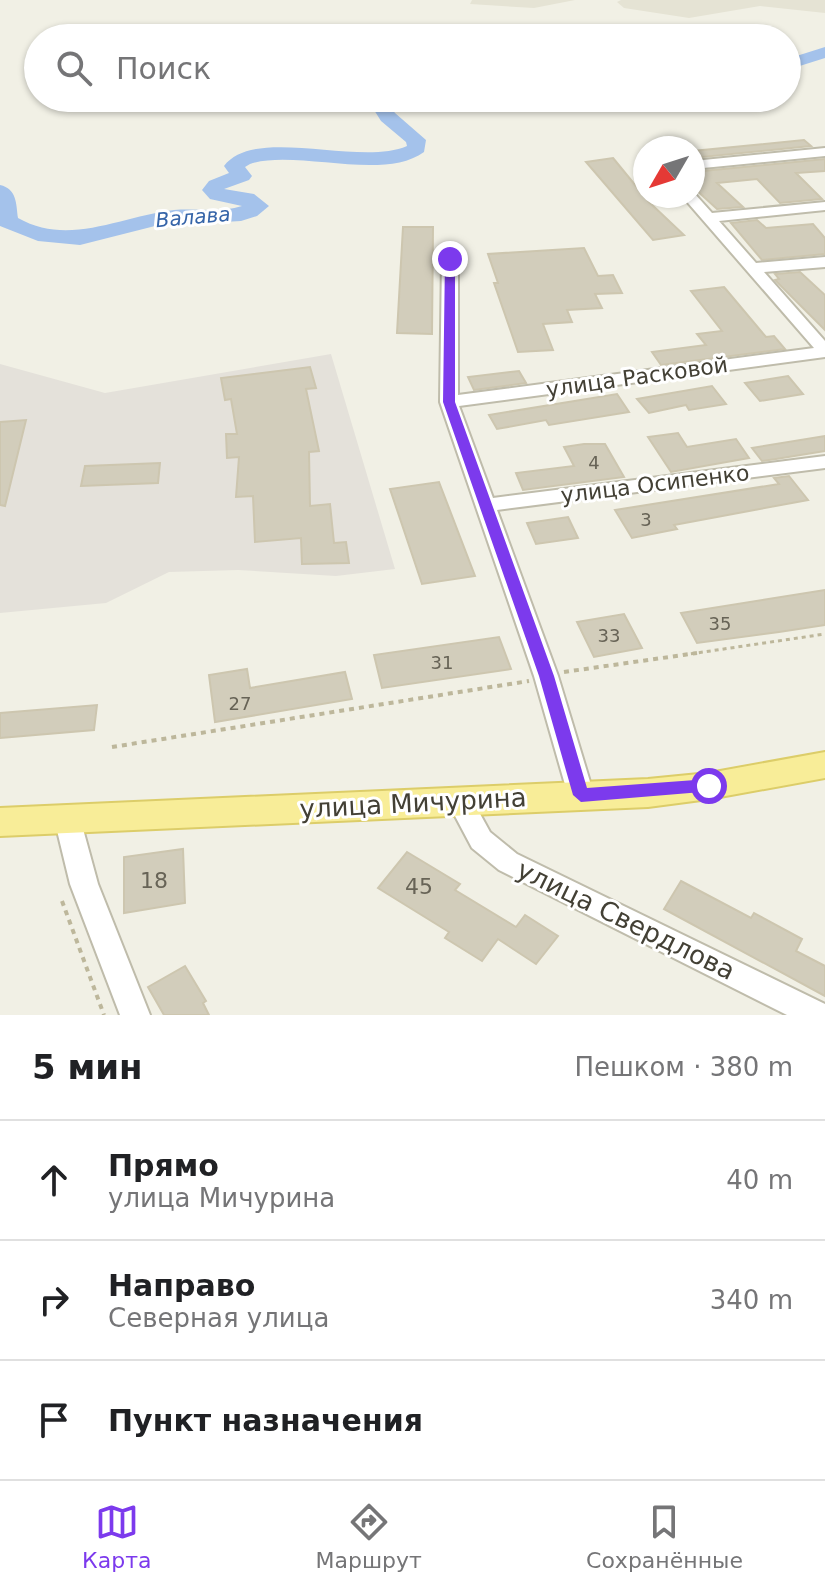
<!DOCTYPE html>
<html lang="ru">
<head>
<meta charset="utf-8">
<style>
  body { margin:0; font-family:"DejaVu Sans",sans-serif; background:#f2f2f2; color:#202124 }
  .compass { position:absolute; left:633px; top:136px; width:72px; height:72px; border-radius:50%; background:#fff; box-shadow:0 2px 6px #0004; rotate:231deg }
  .stop { position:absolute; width:24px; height:24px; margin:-18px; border:6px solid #7c3aed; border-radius:50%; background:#fff }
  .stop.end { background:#7c3aed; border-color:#fff; box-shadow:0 2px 8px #0008 }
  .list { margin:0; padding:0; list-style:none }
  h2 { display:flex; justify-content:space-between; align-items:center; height:104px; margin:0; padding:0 32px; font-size:34px }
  h2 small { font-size:26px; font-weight:400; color:#757577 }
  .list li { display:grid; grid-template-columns:52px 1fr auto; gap:24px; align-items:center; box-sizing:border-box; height:120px; padding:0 32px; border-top:2px solid #e0e0e0 }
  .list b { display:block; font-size:30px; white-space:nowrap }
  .list p { margin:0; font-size:26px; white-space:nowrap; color:#757577 }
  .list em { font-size:26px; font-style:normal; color:#757577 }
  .icon { flex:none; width:44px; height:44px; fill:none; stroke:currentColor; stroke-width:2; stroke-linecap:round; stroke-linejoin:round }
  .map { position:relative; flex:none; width:825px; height:1015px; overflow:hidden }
  .search { position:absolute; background:#fff; box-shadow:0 2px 6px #0004; left:24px; right:24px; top:24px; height:88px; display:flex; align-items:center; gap:20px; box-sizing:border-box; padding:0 28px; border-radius:44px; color:#757577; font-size:30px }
  .sheet { height:464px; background:#fff }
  nav { display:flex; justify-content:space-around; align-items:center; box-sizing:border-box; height:112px; border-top:2px solid #e0e0e0; background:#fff; font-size:22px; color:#757577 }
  nav a { display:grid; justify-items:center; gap:4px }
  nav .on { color:#7c3aed }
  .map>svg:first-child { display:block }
  .residential { fill:#e5e3d4 }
  .industrial { fill:#e4e1da }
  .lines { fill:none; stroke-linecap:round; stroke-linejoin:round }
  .river { fill:#a4c2eb; fill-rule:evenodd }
  .building { fill:#d2cdbb; stroke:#cdc6af; stroke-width:2 }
  .minor-casing { stroke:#bfbcab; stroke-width:4 }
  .major-casing { stroke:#dccd69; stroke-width:4 }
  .path-far1 { stroke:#bdb79b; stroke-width:3; stroke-dasharray:4 4; stroke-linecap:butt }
  .path { stroke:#bdb79b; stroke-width:4; stroke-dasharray:5 5; stroke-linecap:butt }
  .minor { fill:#fff; fill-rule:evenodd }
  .major { fill:#f8ed98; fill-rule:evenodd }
  .route { fill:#7c3aed }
  .labels { text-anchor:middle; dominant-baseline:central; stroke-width:6; stroke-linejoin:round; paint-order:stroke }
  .number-label { font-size:18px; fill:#676356 }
  .far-water-label { font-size:20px; font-style:italic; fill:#3564a8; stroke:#fff }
  .street-label { font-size:22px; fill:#434035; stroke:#fff }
  .near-number-label { font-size:22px; fill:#676356 }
  .near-street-label { font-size:26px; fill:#434035; stroke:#fff }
</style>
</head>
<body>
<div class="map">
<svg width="825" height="1015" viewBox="0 0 825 1015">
  <rect width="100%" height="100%" fill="#f1f0e5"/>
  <g class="residential">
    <polygon points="472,0 575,0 534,8 470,4"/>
    <polygon points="621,0 825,0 825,13 760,6 689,18 624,8 617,2"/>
  </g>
  <polygon class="industrial" points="331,354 395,569 336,576 238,570 169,572 106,603 0,613 0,364 105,393"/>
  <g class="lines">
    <g class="river">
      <polygon points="825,47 825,58 787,70 787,59"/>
      <path d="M372,98H390L387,102L395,113L426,140L424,152C383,182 296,149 250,164L245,167L252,176L249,180L224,189L254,194L269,206L257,216L241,221L155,226L80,245L38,241L0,226V185C17,189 16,203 18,218C69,247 121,216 174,210C197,208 220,213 242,206L210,199L202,190L209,181L229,173L224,166C255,125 359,167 407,146L406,142L381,121L369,102Z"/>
      <path d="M466,98H558C546,110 478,110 466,98Z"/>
    </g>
  </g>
  <g class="building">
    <polygon points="804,140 811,146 693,158 693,151"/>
    <polygon points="613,158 649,202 684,235 653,240 586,162"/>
    <polygon points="825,159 825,171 796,173 822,199 780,203 757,179 717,183 743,207 717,209 693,187 693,172"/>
    <polygon points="757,220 766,228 813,224 825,238 825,254 762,260 731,223"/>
    <polygon points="403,227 433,227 432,334 397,333"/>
    <polygon points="584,248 598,276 613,275 622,293 595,294 602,308 567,310 572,322 543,324 553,350 518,352 494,283 498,283 488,254"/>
    <polygon points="800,272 825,295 825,330 775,280 779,279 775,274"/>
    <polygon points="724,287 766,337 774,336 785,349 661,365 652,352 706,345 697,334 722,331 691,291"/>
    <polygon points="310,367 316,388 306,389 319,451 309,452 310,506 330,504 334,543 346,542 349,563 302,564 301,538 255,542 253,496 236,497 239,457 227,458 226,434 237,434 231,399 225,400 221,378"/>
    <polygon points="519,371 526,383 474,390 468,377"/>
    <polygon points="788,376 803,394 760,401 745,383"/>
    <polygon points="712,386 726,404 689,410 686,405 649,413 637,399"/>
    <polygon points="617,394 629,412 549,425 546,420 497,429 489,415"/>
    <polygon points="26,420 5,506 0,505 0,422"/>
    <polygon points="678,433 687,447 736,439 749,458 671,472 648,437"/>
    <polygon points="825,436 825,451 776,459 762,461 752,448"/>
    <polygon points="584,444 605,444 624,477 523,490 516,473 574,466 564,447"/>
    <polygon points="160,463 158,483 81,486 85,466"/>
    <polygon points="789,476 808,500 674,525 677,529 632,538 615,510 779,484 774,478"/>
    <polygon points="439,482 475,576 422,584 390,489"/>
    <polygon points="568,517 578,538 536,544 527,523"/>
    <polygon points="825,590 825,625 779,632 697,643 681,613"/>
    <polygon points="624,614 642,648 594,657 577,622"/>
    <polygon points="499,637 511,669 382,688 374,655"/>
    <polygon points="247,669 250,688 345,672 352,699 215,722 209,675"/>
    <polygon points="97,705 94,730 0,738 0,713"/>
    <polygon points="183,849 185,903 124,913 124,857"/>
    <polygon points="407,852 460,884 455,890 516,927 525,915 558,936 536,964 498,939 482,961 445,938 449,932 378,888"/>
    <polygon points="681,881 751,918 754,913 802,939 796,951 825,966 825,996 664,909"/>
    <polygon points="185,966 206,1001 203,1003 209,1015 164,1015 148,987"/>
  </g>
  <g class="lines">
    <g class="minor-casing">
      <g id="minor">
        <polygon points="825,148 825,156 693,169 693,161"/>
        <polygon points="694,193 712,213 825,202 825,210 719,221 756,263 825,257 825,267 764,272 825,341 825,357 459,406 493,498 825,456 825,468 497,510 558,676 594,795 590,802 581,805 572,802 568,795 534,676 440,402 442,259 450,254 458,259 458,395 814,348 682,196 693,196"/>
        <polygon points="459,788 468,792 490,832 517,854 825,1004 825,1015 787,1015 499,870 472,848 446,799 450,792"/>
        <polygon points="67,807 76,810 80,818 98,884 150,1015 120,1015 70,884 54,818 58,810"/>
      </g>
    </g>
    <g class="major-casing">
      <polygon id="major" points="825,752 825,778 709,799 648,807 0,836 0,808 648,779 709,773"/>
    </g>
    <polyline class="path-far1" points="683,655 825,634"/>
    <g class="path">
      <polyline points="564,672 697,653"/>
      <polyline points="112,747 529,681"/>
      <polyline points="62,901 104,1015"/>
    </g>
    <use href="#minor" class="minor"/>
    <use href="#major" class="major"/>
  </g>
  <polygon class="route" points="450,256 455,259 455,402 554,676 587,788 709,779 717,786 714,791 581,802 573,795 539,676 443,402 445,259"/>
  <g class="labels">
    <g class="number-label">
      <text x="594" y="462">4</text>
      <text x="646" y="519">3</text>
      <text x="720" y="623">35</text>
      <text x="609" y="635">33</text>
      <text x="442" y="662">31</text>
      <text x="240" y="703">27</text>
    </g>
    <g class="far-water-label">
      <text transform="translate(193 217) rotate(-5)">Валава</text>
    </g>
    <g class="street-label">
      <text transform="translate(637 377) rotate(-8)">улица Расковой</text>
      <text transform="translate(655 484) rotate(-7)">улица Осипенко</text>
    </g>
    <g class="near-number-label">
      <text x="154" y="880">18</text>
      <text x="419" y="886">45</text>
    </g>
    <g class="near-street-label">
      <text transform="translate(413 803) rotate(-3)">улица Мичурина</text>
      <text transform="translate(626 920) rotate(26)">улица Свердлова</text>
    </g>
  </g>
</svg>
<svg class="compass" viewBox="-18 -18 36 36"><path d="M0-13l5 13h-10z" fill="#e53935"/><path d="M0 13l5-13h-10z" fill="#757577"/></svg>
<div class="stop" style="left:709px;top:786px"></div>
<div class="stop end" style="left:450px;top:259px"></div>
<div class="search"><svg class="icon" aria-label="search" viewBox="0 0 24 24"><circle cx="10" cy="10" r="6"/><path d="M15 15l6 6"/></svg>Поиск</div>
</div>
<section class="sheet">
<h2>5 мин<small>Пешком · 380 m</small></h2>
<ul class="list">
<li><svg class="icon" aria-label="ahead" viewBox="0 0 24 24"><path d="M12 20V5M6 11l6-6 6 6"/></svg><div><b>Прямо</b><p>улица Мичурина</p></div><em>40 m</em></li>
<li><svg class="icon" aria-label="right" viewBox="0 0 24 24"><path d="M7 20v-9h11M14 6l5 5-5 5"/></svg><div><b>Направо</b><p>Северная улица</p></div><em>340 m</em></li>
<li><svg class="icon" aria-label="arrive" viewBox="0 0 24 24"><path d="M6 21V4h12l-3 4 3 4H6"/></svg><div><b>Пункт назначения</b></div></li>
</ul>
</section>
<nav>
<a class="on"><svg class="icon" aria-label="map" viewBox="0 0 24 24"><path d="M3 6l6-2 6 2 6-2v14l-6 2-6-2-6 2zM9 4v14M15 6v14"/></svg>Карта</a>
<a><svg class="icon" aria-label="directions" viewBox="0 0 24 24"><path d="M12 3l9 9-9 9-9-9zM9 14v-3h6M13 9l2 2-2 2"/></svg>Маршрут</a>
<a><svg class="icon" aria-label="saved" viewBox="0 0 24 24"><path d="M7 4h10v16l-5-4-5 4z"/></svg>Сохранённые</a>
</nav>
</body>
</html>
